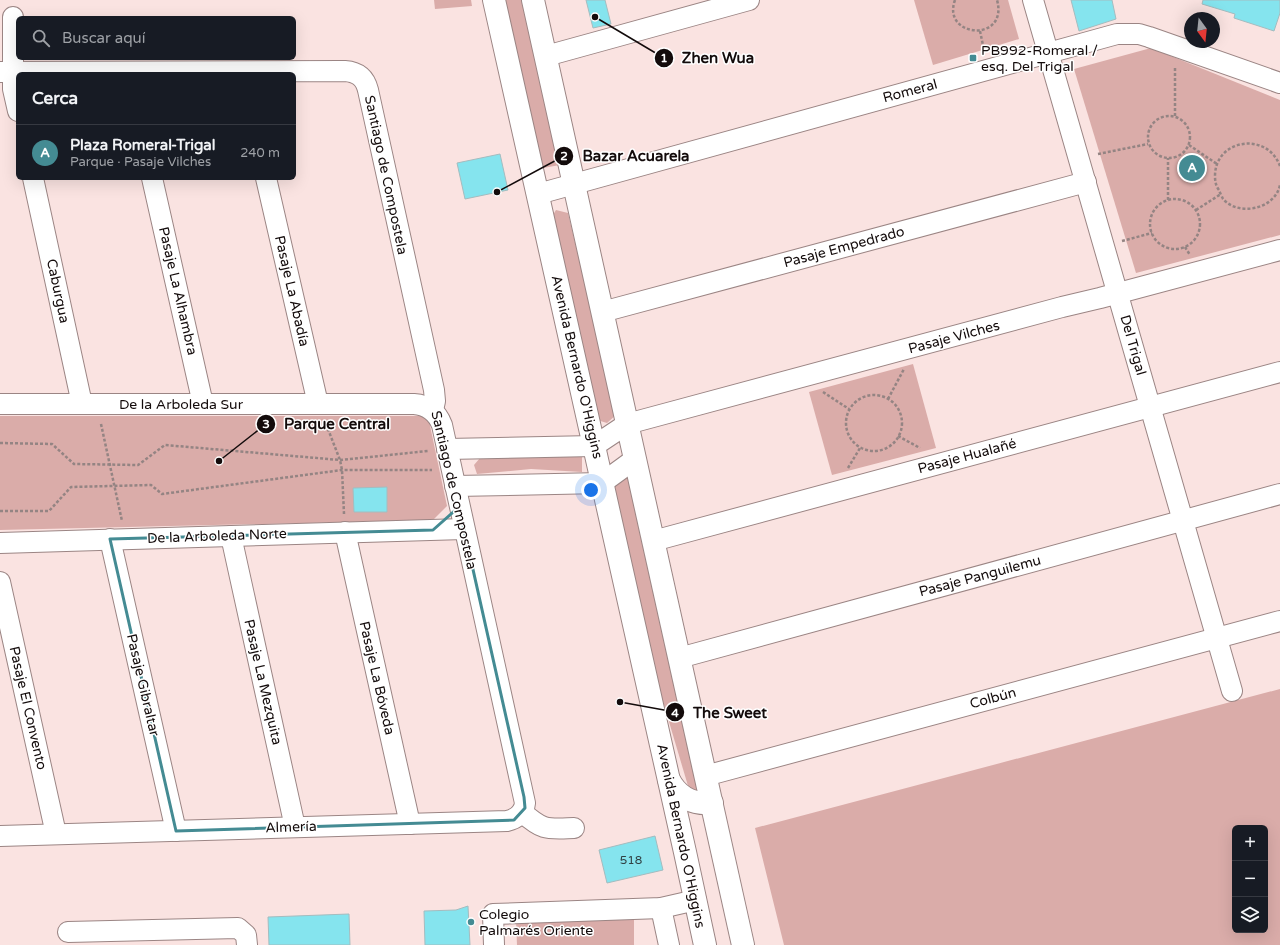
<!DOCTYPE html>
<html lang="es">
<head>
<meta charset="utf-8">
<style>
  body { margin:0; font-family:"Varela Round",sans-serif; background:#20242c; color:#f1f3f6 }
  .controls { position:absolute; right:12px; bottom:12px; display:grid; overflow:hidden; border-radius:6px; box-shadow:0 4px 16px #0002 }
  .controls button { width:36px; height:36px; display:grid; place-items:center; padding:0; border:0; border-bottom:1px solid #363941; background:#171b24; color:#f1f3f6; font:20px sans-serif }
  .compass { position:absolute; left:1184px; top:12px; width:36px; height:36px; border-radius:50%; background:#171b24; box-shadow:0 4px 16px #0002; rotate:165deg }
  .you { position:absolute; left:591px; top:490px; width:14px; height:14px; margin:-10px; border:3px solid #fff; border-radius:50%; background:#1a73e8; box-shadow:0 0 0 6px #1a73e833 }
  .badge { display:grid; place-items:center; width:26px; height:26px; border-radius:50%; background:#448b93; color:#fff; font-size:13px; font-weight:700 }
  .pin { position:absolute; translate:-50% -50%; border:2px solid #fff; box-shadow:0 1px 4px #0006 }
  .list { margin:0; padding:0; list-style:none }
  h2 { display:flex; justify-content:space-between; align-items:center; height:52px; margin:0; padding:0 16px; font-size:17px }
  h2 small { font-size:13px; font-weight:400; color:#9ea1a6 }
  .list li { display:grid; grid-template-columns:26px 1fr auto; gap:12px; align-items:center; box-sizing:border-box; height:56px; padding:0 16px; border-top:1px solid #363941 }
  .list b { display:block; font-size:15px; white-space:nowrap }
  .list p { margin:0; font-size:13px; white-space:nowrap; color:#9ea1a6 }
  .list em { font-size:13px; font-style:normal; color:#9ea1a6 }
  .icon { flex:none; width:22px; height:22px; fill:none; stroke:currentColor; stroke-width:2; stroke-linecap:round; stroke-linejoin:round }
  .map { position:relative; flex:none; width:1280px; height:945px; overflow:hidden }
  .search { position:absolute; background:#171b24; box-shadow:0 4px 16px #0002; left:16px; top:16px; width:280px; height:44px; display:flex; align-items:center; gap:10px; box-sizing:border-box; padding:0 14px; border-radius:6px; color:#9ea1a6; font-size:15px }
  .panel { position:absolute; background:#171b24; box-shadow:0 4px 16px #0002; left:16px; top:72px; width:280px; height:108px; border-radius:6px }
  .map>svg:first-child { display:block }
  .green { fill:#daaca9; fill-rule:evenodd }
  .building { fill:#85e4ee; stroke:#a4bcbf }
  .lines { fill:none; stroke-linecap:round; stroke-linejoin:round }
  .minor-casing { stroke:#9b8584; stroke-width:22 }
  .major-casing { stroke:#9b8584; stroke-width:24 }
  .path { stroke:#948483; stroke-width:2.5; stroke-dasharray:3 2; stroke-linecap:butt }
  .minor { stroke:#fff; stroke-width:20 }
  .major { stroke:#fff; stroke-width:22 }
  .marked { fill:none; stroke:#448b93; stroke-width:3; stroke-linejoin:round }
  .poi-dot { fill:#448b93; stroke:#fff; stroke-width:1.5 }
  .labels { text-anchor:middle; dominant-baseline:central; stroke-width:3; stroke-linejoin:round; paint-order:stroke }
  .number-label { font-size:12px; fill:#304144 }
  .poi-label { font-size:14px; fill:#130b0b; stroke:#fff; text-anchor:start }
  .street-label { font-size:14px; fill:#130b0b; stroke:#fff }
  .leader { fill:none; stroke:#130b0b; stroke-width:1.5 }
  .callout-dot { fill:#130b0b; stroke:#fff; stroke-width:1.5 }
  .mark-label { font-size:12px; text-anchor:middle; font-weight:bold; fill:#fff }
  .callout-label { font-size:15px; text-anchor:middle; font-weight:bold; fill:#130b0b; stroke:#fff; stroke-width:3; stroke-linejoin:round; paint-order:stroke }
</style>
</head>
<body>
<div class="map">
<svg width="1280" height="945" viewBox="0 0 1280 945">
  <rect width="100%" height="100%" fill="#fae3e1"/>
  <g class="green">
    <polygon points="434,0 471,0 472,6 435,9"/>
    <polygon points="501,0 523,0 560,165 543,168"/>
    <polygon points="914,0 1008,0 1019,39 933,65"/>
    <polygon points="1151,48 1280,100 1280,235 1136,273 1074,69"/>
    <polygon points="556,210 568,213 616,415 607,423 597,420 551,218"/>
    <polygon points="913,364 936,448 832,475 809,392"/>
    <polygon points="0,416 428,416 447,506 433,520 0,530"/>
    <polygon points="486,451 582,455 582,472 531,469 477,474 474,465"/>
    <polygon points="628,472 700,796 691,796 659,688 614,486"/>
    <path d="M1280,689V945H784L755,828ZM1235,828H1265V930H1235Z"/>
    <polygon points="634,917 634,945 517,945 516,920"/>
  </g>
  <g class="building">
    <polygon points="586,0 605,0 611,24 593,28"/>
    <polygon points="1071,0 1112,0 1116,19 1079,31"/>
    <polygon points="1203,0 1280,0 1280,13 1274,31 1234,18 1235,14 1202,4"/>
    <polygon points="500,154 508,190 465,199 457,163"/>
    <polygon points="387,487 387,512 354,512 353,488"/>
    <polygon points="655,836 663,870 607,883 599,850"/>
    <polygon points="468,906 470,945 425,945 424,911 456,910"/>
    <polygon points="349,914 350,945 269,945 268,917"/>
  </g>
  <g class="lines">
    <g class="minor-casing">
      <g id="minor">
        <polyline points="1033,0 1232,691"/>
        <polyline points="13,17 13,89 18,111"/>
        <polyline points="546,56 749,0"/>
        <path d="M0,72L345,71C358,72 365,78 368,90L434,390L435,401L433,410"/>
        <polyline points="33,178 82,404"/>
        <polyline points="152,178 203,404"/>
        <polyline points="266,178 318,404"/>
        <polyline points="538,194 1117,34 1139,34 1149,37 1280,83"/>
        <polyline points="602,312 1086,182"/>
        <path d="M0,404H414C428,405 437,412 442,425L525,803C524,814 516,819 507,821L0,836"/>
        <polyline points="447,449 594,446 627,424 1062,307 1100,298 1280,250"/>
        <polyline points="455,486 602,483 635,459"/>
        <polyline points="345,532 410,824"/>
        <polyline points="231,536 295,827"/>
        <polyline points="110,539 176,831"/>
        <polyline points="653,541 1280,372"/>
        <polyline points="0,543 464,529"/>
        <polyline points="0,582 56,834"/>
        <polyline points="679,658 1280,494"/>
        <polyline points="705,776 1280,621"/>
        <path d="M522,812C543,831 547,829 574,828"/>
        <polyline points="661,908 669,945"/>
        <polyline points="68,932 238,928 246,935 247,945"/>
        <polyline points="494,945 493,914 661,908 696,900"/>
      </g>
    </g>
    <g class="major-casing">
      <g id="major">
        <polyline points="494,0 685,852 705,945"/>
        <polyline points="533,0 743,945"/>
        <path d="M669,780C678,797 693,805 712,803"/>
      </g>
    </g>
    <g class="path">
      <path d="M955,0C941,38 1009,43 997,0"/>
      <polyline points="980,31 984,50"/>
      <circle cx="1169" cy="137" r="21"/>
      <polyline points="1175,116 1175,66"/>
      <polyline points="1189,145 1217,164"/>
      <polyline points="1098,154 1148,144"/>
      <path d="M1280,166C1267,131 1215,139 1215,176C1215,182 1216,186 1219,190C1220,193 1222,197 1223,199C1239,217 1275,209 1280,185"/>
      <circle cx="1175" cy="224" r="25"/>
      <polyline points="1168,200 1168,158"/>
      <polyline points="1196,210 1221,194"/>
      <polyline points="1122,241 1152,233"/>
      <polyline points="1185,247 1190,255"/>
      <polyline points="823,392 849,409"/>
      <circle cx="874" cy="423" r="28"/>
      <polyline points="888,399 904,369"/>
      <polyline points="101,424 122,521"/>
      <polyline points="326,424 340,460 342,470 344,514"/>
      <polyline points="898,436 920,448"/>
      <polyline points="0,443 52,444 74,464 138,465 165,445 340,460 428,451"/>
      <polyline points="848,468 860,448"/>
      <polyline points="0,511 49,511 71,487 151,485 162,494 342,470 432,470"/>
    </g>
    <use href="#minor" class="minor"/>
    <use href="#major" class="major"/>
  </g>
  <path class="marked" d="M459,507L524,797L525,808L514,820L176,831L110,539L433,530Z"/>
  <g class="poi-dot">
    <rect x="969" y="54" width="8" height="8" rx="2"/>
    <circle cx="471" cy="922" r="4"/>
  </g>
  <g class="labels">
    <g class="number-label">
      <text x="631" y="860">518</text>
    </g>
    <g class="poi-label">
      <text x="981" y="50">PB992-Romeral /<tspan x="981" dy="16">esq. Del Trigal</tspan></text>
      <text x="479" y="914">Colegio<tspan x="479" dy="16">Palmarés Oriente</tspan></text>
    </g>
    <g class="street-label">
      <text transform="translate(910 91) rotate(-15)">Romeral</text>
      <text transform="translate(386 175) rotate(78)">Santiago de Compostela</text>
      <text transform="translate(844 247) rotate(-15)">Pasaje Empedrado</text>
      <text transform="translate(58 291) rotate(78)">Caburgua</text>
      <text transform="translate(178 291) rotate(77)">Pasaje La Alhambra</text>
      <text transform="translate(292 291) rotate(77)">Pasaje La Abadía</text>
      <text transform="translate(954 337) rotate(-15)">Pasaje Vilches</text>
      <text transform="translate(1133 345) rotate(74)">Del Trigal</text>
      <text transform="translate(577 367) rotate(77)">Avenida Bernardo O'Higgins</text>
      <text x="181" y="404">De la Arboleda Sur</text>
      <text transform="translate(967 456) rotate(-15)">Pasaje Hualañé</text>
      <text transform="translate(454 490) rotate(77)">Santiago de Compostela</text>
      <text transform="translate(217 536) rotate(-2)">De la Arboleda Norte</text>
      <text transform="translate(980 576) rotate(-15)">Pasaje Panguilemu</text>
      <text transform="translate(377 678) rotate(77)">Pasaje La Bóveda</text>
      <text transform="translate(263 682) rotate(77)">Pasaje La Mezquita</text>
      <text transform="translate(143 685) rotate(77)">Pasaje Gibraltar</text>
      <text transform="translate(993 698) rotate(-15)">Colbún</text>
      <text transform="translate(28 708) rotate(77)">Pasaje El Convento</text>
      <text transform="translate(291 827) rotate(-2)">Almería</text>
      <text transform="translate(681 836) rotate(78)">Avenida Bernardo O'Higgins</text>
    </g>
  </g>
  <path class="leader" d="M595 17L664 58M497 192L564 156M219 461L266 424M620 702L675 712"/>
  <g class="callout-dot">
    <circle cx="595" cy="17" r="4"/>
    <circle cx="497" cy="192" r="4"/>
    <circle cx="219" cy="461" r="4"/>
    <circle cx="620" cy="702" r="4"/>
    <circle cx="664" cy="58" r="10"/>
    <circle cx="564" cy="156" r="10"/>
    <circle cx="266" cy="424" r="10"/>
    <circle cx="675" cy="712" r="10"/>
  </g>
  <g class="mark-label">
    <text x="664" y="62">1</text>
    <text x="564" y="160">2</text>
    <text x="266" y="428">3</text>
    <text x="675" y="717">4</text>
  </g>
  <g class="callout-label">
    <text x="718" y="63">Zhen Wua</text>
    <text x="636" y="161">Bazar Acuarela</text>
    <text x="337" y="429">Parque Central</text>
    <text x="730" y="718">The Sweet</text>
  </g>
</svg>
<div class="controls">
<button>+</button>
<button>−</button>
<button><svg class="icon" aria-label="layers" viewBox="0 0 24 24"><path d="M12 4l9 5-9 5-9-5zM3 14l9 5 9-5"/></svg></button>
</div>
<svg class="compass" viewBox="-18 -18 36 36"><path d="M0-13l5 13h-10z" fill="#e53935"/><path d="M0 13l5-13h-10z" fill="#9ea1a6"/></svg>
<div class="you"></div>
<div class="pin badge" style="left:1192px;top:168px">A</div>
<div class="search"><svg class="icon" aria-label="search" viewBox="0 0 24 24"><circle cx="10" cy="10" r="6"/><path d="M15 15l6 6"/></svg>Buscar aquí</div>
<section class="panel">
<h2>Cerca<small></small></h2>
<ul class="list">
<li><span class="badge">A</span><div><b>Plaza Romeral-Trigal</b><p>Parque · Pasaje Vilches</p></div><em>240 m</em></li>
</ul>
</section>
</div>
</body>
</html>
